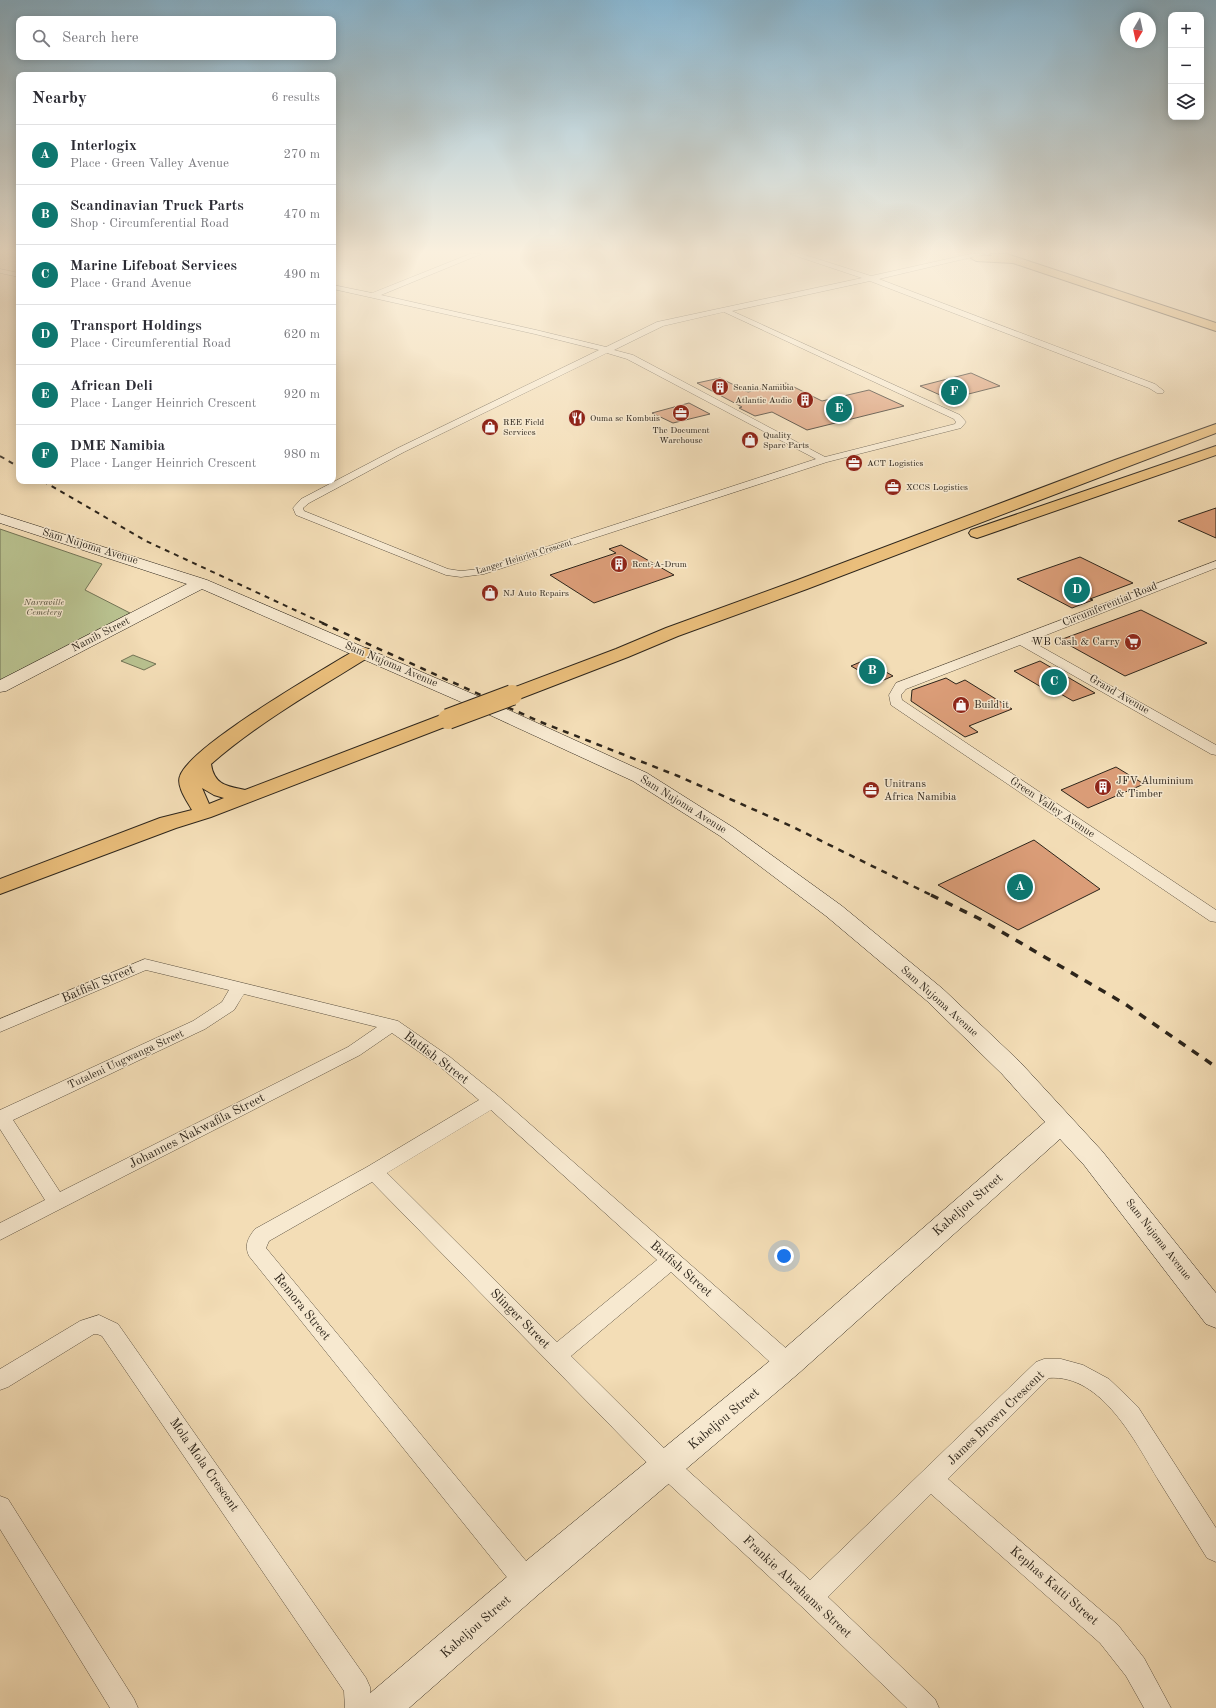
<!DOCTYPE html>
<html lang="en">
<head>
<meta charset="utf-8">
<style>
  body { margin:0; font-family:"Old Standard TT",serif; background:#f7f7f7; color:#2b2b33 }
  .controls { position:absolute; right:12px; top:12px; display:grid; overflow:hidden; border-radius:8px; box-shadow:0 2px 10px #0003 }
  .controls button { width:36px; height:36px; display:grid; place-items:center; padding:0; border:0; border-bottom:1px solid #e1e1e2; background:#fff; color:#2b2b33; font:20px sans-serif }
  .compass { position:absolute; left:1120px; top:12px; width:36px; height:36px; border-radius:50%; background:#fff; box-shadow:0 2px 10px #0003; rotate:189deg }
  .you { position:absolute; left:784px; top:1256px; width:14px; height:14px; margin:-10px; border:3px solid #fff; border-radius:50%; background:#1a73e8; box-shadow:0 0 0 6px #1a73e833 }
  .badge { display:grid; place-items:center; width:26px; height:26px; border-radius:50%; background:#0f766e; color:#fff; font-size:13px; font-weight:700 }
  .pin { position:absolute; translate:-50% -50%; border:2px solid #fff; box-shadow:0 1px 4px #0006 }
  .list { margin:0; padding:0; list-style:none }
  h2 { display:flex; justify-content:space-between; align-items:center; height:52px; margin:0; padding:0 16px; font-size:17px }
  h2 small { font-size:13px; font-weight:400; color:#7c7c81 }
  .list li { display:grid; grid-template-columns:26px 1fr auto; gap:12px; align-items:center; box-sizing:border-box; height:60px; padding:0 16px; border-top:1px solid #e1e1e2 }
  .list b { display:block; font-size:15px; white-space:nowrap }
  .list p { margin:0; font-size:13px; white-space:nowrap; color:#7c7c81 }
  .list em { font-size:13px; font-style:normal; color:#7c7c81 }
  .icon { flex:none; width:22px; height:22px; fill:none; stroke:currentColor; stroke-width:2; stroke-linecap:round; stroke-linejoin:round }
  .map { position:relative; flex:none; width:1216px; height:1708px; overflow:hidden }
  .search { position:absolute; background:#fff; box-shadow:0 2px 10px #0003; left:16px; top:16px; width:320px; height:44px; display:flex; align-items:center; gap:10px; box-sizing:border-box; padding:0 14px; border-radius:8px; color:#7c7c81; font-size:15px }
  .panel { position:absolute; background:#fff; box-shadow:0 2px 10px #0003; left:16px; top:72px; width:320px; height:412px; border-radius:8px }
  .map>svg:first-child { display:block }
  .green { fill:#b9c290; stroke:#737456 }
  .building { fill:#db9d78; stroke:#2d251b }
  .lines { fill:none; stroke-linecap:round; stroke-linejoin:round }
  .street-casing { stroke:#5e5342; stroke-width:1 }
  .secondary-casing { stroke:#2d251b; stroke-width:1 }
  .primary-casing { stroke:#2d251b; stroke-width:2 }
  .highway-casing { stroke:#2d251b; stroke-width:2 }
  .street { fill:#f7e9d0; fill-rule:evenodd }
  .secondary { fill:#f7e9d0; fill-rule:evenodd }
  .primary { fill:#eabe7b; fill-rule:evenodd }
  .highway { fill:#eabe7b; fill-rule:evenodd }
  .rail-far2 { stroke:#2d251b; stroke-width:2; stroke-dasharray:5 5; stroke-linecap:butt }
  .rail-far1 { stroke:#2d251b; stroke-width:2.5; stroke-dasharray:6 6; stroke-linecap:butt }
  .rail { stroke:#2d251b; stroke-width:3.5; stroke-dasharray:8 8; stroke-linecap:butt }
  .highway-bridge-casing { stroke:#2d251b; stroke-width:22; stroke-linecap:butt }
  .highway-bridge { stroke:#eabe7b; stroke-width:20 }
  .labels { text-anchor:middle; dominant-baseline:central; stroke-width:3; stroke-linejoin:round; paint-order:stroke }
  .far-poi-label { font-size:9px; fill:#2d251b; stroke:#f7e9d0; text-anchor:start }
  .far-street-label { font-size:9px; fill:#2d251b; stroke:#f7e9d0 }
  .far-park-label { font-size:9px; font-style:italic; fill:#504c38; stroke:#f7e9d0 }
  .street-label { font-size:11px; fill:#2d251b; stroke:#f7e9d0 }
  .poi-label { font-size:11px; fill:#2d251b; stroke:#f7e9d0; text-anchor:start }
  .near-street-label { font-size:13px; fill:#2d251b; stroke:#f7e9d0 }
</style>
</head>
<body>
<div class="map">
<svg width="1216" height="1708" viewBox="0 0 1216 1708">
  <rect width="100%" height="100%" fill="#f3ddb6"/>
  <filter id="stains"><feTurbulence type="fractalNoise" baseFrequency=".005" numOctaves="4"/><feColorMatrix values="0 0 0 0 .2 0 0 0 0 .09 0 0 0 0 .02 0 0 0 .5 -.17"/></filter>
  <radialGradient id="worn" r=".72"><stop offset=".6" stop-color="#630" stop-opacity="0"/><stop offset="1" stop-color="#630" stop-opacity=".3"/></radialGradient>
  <g class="green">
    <polygon points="0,529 102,564 85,590 130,613 0,680"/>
    <polygon points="133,655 156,664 144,670 121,661"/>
  </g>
  <g class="building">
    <polygon points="971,373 1000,386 949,399 920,386"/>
    <polygon points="720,378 748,392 786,383 822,401 869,390 904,406 807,430 772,412 755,416 739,408 742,407 697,383"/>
    <polygon points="689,403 710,414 673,423 652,413"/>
    <polygon points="1216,508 1216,538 1178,521"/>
    <polygon points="621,545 674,575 594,603 550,575 616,553 609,549"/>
    <polygon points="1080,557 1133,583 1090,599 1093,600 1072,608 1017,579"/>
    <polygon points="1141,610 1207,643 1125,676 1060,640"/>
    <polygon points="865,660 893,676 879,682 851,666"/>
    <polygon points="1040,661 1095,693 1073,701 1059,693 1053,694 1014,671"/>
    <polygon points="946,678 956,684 965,680 1012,709 969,726 978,732 965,737 911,701 912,690"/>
    <polygon points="1116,767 1144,784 1088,808 1061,790"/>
    <polygon points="1034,840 1100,889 1018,930 938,885"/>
  </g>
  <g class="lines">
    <g class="street-casing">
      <g id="street">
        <path d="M470,254H481L381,295L536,330L606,347L657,322L862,278L790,254H802L871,276L970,254H985L879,279L1155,384L1164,391L1163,393H1157L1149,388L870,281L732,311L960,415L966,422L961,428L827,462L484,574L461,577L446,575L296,515L293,508L301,499L398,448L599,350L535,334L333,289V285L372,293ZM724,312L954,419L956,422L955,424L825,457L633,355L614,350L663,326ZM607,353L627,359L816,459L479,569L461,571L448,569L304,511L303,508L309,503L404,452Z"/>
        <polygon points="0,269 19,273 19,277 0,273"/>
        <polygon points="1216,561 1216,568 1031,641 1216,745 1216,755 1211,754 1020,645 906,689 901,695 902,700 1216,910 1216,922 1210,921 891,705 889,695 896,683"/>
        <path d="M145,959L398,1021L450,1057L498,1096L796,1357L799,1364L796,1371L788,1373L780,1371L671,1272L571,1356L675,1459L810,1580L1036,1362L1044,1359H1061L1083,1365L1109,1379L1131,1400L1138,1407L1216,1528V1562L1207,1558C1191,1532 1175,1507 1159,1481C1136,1443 1102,1374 1049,1378L948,1479L1118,1625L1144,1658L1171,1708H1144L1126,1676L1100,1643L931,1494L828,1597L935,1699L939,1708H907L801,1606L659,1475L372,1182L269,1241L266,1248L536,1573L539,1582L536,1591L527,1594L518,1591L249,1256C244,1245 248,1238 255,1229L367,1167L479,1100L438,1065L392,1033L360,1055L0,1240V1223L45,1200L0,1129V1110L193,1021L222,1002L229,990L146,970L0,1032V1019ZM244,994L377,1027L348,1047L60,1192L13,1120L205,1029L234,1010ZM491,1110L657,1260L557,1342L387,1173Z"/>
        <polygon points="99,1315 118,1324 366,1678 370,1687 371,1708 345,1708 344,1691 102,1336 97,1334 94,1334 8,1387 0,1390 0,1369 80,1321"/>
        <polygon points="0,1496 8,1499 134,1699 138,1708 110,1708 0,1529"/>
      </g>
    </g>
    <g class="secondary-casing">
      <polygon id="secondary" points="0,514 207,580 480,697 647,773 734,828 842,906 943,989 1020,1062 1102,1151 1216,1293 1216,1328 1206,1324 1084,1165 1060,1139 799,1373 539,1594 409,1708 363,1708 368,1695 515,1570 777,1355 1045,1122 1002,1074 927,1001 826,916 720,836 633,781 468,705 202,589 6,691 0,692 0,680 187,584 0,523"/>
    </g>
    <g class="primary-casing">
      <polygon id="primary" points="990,254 1007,254 1216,323 1216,331 1013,263 976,261 971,258 976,255 992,256"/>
    </g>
    <g class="highway-casing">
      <g id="highway">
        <polygon points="1216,424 1216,433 807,589 678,636 628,657 519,699 512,701 505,699 503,695 505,691 616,649 666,628 795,581 1115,460"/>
        <polygon points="1216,446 1216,455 983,536 977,538 971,536 969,533 971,530"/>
        <path d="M363,648L369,649L372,653L369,657C316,690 259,722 211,764C214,785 227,786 245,790L441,715L448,713L455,715L458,719L455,723L211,817L176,828L0,894V879L160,818L192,810C187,801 176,786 180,776C190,746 324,669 357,649ZM202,788L214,795L224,798L209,804Z"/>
      </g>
    </g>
    <use href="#street" class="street"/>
    <use href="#secondary" class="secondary"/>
    <use href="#primary" class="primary"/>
    <use href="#highway" class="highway"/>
    <g class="rail-far2">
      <polyline points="0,456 19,467"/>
      <polyline points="43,481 146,541 325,624"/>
    </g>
    <polyline class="rail-far1" points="322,623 538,721 678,776 791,826 933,896"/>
    <polyline class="rail" points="931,895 978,918 1125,1004 1216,1067"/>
    <g class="highway-bridge-casing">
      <polyline id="highway-bridge" points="448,719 512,695"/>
    </g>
    <use href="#highway-bridge" class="highway-bridge"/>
  </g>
  <linearGradient id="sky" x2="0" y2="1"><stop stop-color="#89b7d2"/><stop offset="0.51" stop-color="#faf0de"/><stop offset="1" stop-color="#faf0de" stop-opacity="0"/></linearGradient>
  <rect width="1216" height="494" fill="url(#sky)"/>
  <defs>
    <g id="building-disc" transform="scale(0.9)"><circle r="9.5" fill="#8f2418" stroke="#f7e9d0"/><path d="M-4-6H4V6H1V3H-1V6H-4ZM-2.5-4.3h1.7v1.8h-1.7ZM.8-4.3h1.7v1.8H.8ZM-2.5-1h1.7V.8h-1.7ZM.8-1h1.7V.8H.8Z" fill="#fff"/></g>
    <g id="office-disc" transform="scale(0.9)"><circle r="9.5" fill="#8f2418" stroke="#f7e9d0"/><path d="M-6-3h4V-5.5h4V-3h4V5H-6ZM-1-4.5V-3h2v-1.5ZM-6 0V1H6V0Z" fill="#fff"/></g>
    <g id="restaurant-disc" transform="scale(0.9)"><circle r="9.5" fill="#8f2418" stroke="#f7e9d0"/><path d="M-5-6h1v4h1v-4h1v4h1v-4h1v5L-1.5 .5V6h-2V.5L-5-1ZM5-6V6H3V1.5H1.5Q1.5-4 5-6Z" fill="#fff"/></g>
    <g id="shop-disc" transform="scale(0.9)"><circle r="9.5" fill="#8f2418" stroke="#f7e9d0"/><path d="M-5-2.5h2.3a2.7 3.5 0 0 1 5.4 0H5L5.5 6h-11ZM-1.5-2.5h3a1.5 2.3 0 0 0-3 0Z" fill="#fff"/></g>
    <g id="supermarket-disc" transform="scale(0.9)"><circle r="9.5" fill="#8f2418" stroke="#f7e9d0"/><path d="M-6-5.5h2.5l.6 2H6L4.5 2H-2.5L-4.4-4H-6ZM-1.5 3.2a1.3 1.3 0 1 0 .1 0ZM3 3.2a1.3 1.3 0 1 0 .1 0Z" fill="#fff"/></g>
  </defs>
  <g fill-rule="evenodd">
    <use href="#building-disc" x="720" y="387"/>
    <use href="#building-disc" x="805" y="400"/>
    <use href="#office-disc" x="681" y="413"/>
    <use href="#restaurant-disc" x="577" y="418"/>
    <use href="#shop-disc" x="490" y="427"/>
    <use href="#shop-disc" x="750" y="440"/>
    <use href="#office-disc" x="854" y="463"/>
    <use href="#office-disc" x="893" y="487"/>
    <use href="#building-disc" x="619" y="564"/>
    <use href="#shop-disc" x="490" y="593"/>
    <use href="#supermarket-disc" x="1133" y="642"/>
    <use href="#shop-disc" x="961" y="705"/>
    <use href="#building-disc" x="1103" y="787"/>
    <use href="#office-disc" x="871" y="790"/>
  </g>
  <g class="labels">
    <g class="far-poi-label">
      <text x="733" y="387">Scania Namibia</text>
      <text x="792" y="400" text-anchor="end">Atlantic Audio</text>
      <text x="590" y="418">Ouma se Kombuis</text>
      <text x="503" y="422">REE Field<tspan x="503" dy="10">Services</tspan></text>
      <text x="681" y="430" text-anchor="middle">The Document<tspan x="681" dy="10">Warehouse</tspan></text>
      <text x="763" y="435">Quality<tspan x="763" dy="10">Spare Parts</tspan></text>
      <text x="867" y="463">ACT Logistics</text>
      <text x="906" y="487">XCCS Logistics</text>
      <text x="632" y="564">Rent-A-Drum</text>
      <text x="503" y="593">NJ Auto Repairs</text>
    </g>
    <g class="far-street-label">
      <text transform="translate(524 557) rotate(-17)">Langer Heinrich Crescent</text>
    </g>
    <g class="far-park-label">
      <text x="44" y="602">Narraville<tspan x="44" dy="10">Cemetery</tspan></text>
    </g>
    <g class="street-label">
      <text transform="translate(90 547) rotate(17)">Sam Nujoma Avenue</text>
      <text transform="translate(1110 605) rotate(-22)">Circumferential Road</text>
      <text transform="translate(101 635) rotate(-27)">Namib Street</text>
      <text transform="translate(391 665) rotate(23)">Sam Nujoma Avenue</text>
      <text transform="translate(1119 695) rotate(30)">Grand Avenue</text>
      <text transform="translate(683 805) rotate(32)">Sam Nujoma Avenue</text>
      <text transform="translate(1052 808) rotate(34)">Green Valley Avenue</text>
      <text transform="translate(939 1002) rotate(42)">Sam Nujoma Avenue</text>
      <text transform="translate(126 1060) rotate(-25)">Tutaleni Uugwanga Street</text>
      <text transform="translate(1158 1240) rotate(52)">Sam Nujoma Avenue</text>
    </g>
    <g class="poi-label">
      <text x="1120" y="642" text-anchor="end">WB Cash &amp; Carry</text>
      <text x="974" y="705">Build it</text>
      <text x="1116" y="781">JFV Aluminium<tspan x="1116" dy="13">&amp; Timber</tspan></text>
      <text x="884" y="784">Unitrans<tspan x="884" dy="13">Africa Namibia</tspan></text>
    </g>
    <g class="near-street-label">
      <text transform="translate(98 984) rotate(-23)">Batfish Street</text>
      <text transform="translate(436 1058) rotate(37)">Batfish Street</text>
      <text transform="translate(197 1131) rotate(-27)">Johannes Nakwafila Street</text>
      <text transform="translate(968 1205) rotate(-41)">Kabeljou Street</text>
      <text transform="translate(681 1269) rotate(41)">Batfish Street</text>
      <text transform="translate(302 1307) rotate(51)">Remora Street</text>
      <text transform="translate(520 1319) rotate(45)">Slinger Street</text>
      <text transform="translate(996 1418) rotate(-44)">James Brown Crescent</text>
      <text transform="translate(724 1419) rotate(-40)">Kabeljou Street</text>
      <text transform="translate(204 1465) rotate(55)">Mola Mola Crescent</text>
      <text transform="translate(1054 1586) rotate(41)">Kephas Katti Street</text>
      <text transform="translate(797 1587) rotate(43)">Frankie Abrahams Street</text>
      <text transform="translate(476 1627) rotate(-41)">Kabeljou Street</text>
    </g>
  </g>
  <rect width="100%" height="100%" filter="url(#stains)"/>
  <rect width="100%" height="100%" fill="url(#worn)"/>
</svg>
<div class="controls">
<button>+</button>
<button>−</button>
<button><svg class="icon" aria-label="layers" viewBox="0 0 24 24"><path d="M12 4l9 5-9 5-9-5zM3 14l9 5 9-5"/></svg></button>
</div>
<svg class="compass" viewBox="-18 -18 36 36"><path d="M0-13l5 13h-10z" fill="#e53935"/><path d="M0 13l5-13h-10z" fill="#7c7c81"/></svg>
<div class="you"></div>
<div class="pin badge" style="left:1020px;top:887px">A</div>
<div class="pin badge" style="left:872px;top:671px">B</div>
<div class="pin badge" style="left:1054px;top:682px">C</div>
<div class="pin badge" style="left:1077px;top:590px">D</div>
<div class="pin badge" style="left:839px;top:409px">E</div>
<div class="pin badge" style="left:954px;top:392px">F</div>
<div class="search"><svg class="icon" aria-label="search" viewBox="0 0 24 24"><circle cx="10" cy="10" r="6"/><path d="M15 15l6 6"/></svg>Search here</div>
<section class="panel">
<h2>Nearby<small>6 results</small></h2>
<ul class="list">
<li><span class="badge">A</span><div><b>Interlogix</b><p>Place · Green Valley Avenue</p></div><em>270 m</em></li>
<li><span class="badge">B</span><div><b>Scandinavian Truck Parts</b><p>Shop · Circumferential Road</p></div><em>470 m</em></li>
<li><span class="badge">C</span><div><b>Marine Lifeboat Services</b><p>Place · Grand Avenue</p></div><em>490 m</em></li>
<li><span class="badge">D</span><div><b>Transport Holdings</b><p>Place · Circumferential Road</p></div><em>620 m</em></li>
<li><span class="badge">E</span><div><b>African Deli</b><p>Place · Langer Heinrich Crescent</p></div><em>920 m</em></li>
<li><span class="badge">F</span><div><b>DME Namibia</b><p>Place · Langer Heinrich Crescent</p></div><em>980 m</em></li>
</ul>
</section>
</div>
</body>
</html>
